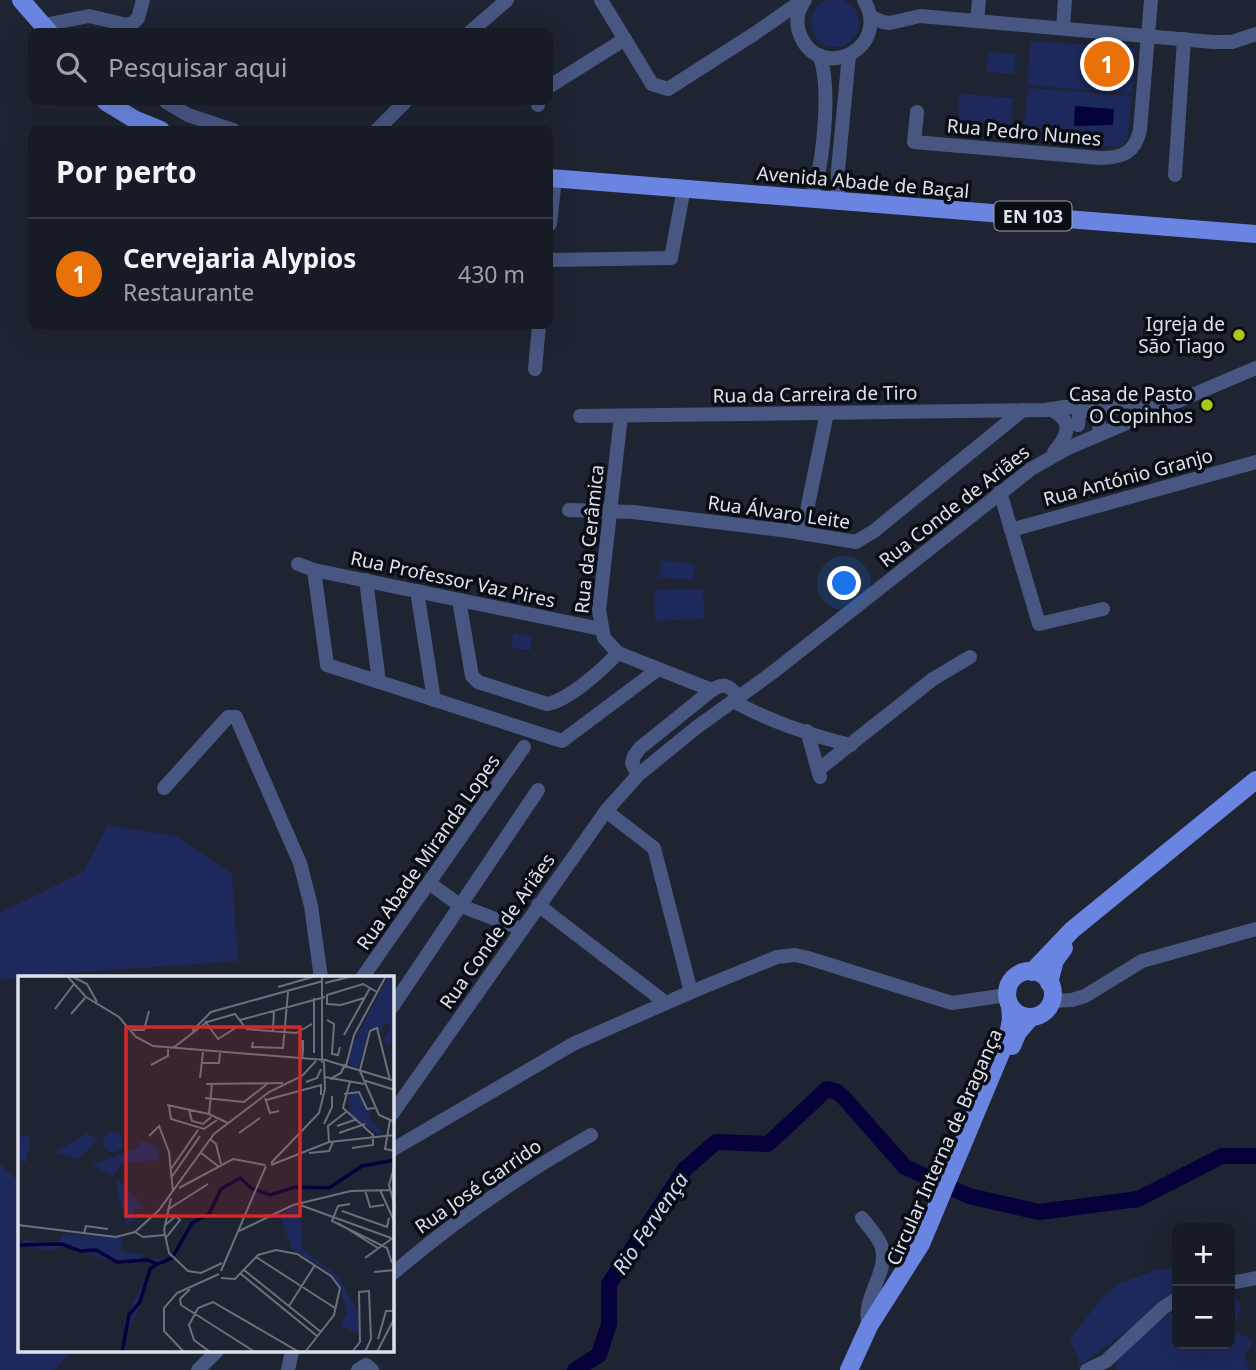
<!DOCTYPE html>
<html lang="pt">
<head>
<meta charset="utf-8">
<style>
  body { margin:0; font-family:"Noto Sans",sans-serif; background:#20242e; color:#f1f3f6 }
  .controls { position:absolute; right:21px; bottom:21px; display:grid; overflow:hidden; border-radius:10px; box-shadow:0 7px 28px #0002 }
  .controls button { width:63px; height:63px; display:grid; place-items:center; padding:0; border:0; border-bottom:2px solid #363943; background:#171b26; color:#f1f3f6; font:35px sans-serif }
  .you { position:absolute; left:845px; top:584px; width:24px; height:24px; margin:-18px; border:5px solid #fff; border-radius:50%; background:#1a73e8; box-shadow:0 0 0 10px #1a73e833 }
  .badge { display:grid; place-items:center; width:46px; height:46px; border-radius:50%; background:#aac719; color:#fff; font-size:23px; font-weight:700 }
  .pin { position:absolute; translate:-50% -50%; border:4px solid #fff; box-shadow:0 2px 7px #0006 }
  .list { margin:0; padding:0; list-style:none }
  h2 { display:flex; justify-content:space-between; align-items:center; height:91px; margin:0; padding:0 28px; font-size:30px }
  h2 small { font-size:23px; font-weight:400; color:#9ea1a7 }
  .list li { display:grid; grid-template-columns:46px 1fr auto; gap:21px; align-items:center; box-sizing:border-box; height:112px; padding:0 28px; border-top:2px solid #363943 }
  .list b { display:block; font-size:26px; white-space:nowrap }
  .list p { margin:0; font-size:23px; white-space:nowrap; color:#9ea1a7 }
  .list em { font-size:23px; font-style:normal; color:#9ea1a7 }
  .icon { flex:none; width:38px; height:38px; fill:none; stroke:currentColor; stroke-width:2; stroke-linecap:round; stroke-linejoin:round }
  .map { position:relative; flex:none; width:1256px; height:1370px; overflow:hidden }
  .search { position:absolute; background:#171b26; box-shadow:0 7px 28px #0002; left:28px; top:28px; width:525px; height:77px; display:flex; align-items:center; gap:18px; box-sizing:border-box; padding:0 24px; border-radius:10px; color:#9ea1a7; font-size:26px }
  .panel { position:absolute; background:#171b26; box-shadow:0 7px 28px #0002; left:28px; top:126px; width:525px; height:203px; border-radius:10px }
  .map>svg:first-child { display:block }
  .green { fill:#1d295c }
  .water { fill:#04013b }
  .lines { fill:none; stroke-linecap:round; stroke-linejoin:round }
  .river { stroke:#04013b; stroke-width:16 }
  .minor { stroke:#485682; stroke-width:14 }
  .major { stroke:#6a85e1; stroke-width:18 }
  .poi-dot { fill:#aac719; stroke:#0b0d14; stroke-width:2.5 }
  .labels { text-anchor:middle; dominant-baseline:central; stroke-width:7; stroke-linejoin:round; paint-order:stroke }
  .shield { fill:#0b0d14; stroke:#9fa1aa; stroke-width:2 }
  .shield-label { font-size:18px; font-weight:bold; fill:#dee1eb }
  .street-label { font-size:19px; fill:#dee1eb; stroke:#0b0d14 }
  .poi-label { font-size:19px; fill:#dee1eb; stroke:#0b0d14; text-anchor:end }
  .water-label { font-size:21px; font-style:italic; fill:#ccd9ff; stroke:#0b0d14 }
  .inset-river { fill:none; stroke:#04013b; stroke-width:3.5 }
  .inset-road { fill:none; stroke:#6b707c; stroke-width:2 }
  .view { fill:#d62828; fill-opacity:0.15; stroke:#d62828; stroke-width:3.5 }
  .inset-edge { fill:none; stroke:#dee1eb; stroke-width:3.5 }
</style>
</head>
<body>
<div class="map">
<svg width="1256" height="1370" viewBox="0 0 1256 1370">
  <rect width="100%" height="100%" fill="#1f2432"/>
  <g class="green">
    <circle cx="835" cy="23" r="24"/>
    <polygon points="1030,41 1135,48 1132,94 1027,85"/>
    <polygon points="988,52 1016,54 1014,74 987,72"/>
    <polygon points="1028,88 1132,96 1127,140 1121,146 1114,147 1023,139"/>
    <polygon points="959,94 1013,98 1011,125 958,121"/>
    <polygon points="661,560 695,564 693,580 659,577"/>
    <polygon points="703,589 704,619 655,621 654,590"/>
    <polygon points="513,634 532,636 531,650 512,648"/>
    <polygon points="108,825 175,836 232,874 238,961 43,975 0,980 0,913 83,872"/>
    <polygon points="0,1164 19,1182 19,1351 72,1351 54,1370 0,1370"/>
    <polygon points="1160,1269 1177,1269 1177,1295 1077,1367 1079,1359 1069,1340 1103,1297 1120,1283"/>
    <polygon points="1231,1289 1241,1305 1234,1331 1254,1341 1244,1355 1250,1370 1118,1370 1116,1362 1150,1327 1177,1309 1177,1344 1230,1344"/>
  </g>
  <polygon class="water" points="1075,106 1114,109 1113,125 1074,126"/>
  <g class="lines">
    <polyline class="river" points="575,1370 599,1355 609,1324 609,1284 685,1169 716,1142 768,1144 827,1089 837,1092 844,1098 905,1167 969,1196 1039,1212 1138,1199 1222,1156 1256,1156"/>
    <g class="minor">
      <polyline points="601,0 652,84 668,89 754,34 803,0"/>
      <path d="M805,0C797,11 795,24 801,37C821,82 892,49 864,0"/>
      <polyline points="871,17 883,22 890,23 920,16 1213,42 1232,42 1256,34"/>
      <polyline points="977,21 979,0"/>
      <polyline points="44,25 89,16 127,25 133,23 138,18 143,0"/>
      <polyline points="1063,28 1065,0"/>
      <polyline points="470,32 507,0"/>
      <polyline points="550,86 625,39"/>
      <polyline points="166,102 188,115 233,130"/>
      <polyline points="538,105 538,102"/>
      <path d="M917,112L914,142L1100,158C1122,158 1135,153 1140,130L1151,0"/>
      <polyline points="377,130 405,102"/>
      <polyline points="1175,175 1184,39"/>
      <path d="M811,199C823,168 832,85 819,55"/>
      <polyline points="838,201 838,170 849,55"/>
      <polyline points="550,224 555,178"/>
      <polyline points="550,260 671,258 684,188"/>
      <polyline points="535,369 539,326"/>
      <path d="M1050,409C1074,421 1069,434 1054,452"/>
      <polyline points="580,416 1046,410 1064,407 1159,408"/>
      <polyline points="621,416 599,610 604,638 618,653 712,690"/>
      <path d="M1078,425L1079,414L1088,407C1100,413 1100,421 1099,434"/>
      <polyline points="1000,492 1039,624 1103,609"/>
      <polyline points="569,510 633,512 789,531 856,542 874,531 1023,410"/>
      <polyline points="1011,530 1256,462"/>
      <polyline points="806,534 808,505 827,413"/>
      <polyline points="298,564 314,570 601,629"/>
      <polyline points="314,570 327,665 562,741 657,670"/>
      <polyline points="366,580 379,682"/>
      <polyline points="417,591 434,700"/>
      <path d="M459,600L472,676L478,682L547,704C569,700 602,670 618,653"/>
      <path d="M733,701C767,720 812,736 851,745"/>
      <polyline points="807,731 820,777"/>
      <polyline points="818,770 933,679 970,657"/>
      <path d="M638,775L632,763L634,756L640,748L712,690C725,682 730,686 738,697"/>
      <polyline points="164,788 228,717 236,717 300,863 311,906 321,978"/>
      <polyline points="606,811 654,848 691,992"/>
      <polyline points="429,883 461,906 522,929"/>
      <polyline points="538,905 666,1003"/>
      <polyline points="362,978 524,747"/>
      <polyline points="1052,1001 1072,1000 1085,996 1142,961 1256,929"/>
      <polyline points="392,1007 538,790"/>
      <polyline points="392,1114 606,811 638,775 697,727 772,673 1031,469 1068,448 1256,368"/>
      <polyline points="392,1150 573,1044 691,992 777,957 795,955 808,958 952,1003 1007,995"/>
      <path d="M862,1218C868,1226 877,1235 881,1245C891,1271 860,1299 869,1326"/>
      <path d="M392,1274C454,1221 520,1175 591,1135"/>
      <polyline points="1230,1283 1256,1278"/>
      <polyline points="198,1370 217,1351"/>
      <polyline points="288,1370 292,1351"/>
      <polyline points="358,1370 366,1365 372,1370"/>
      <polyline points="1087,1370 1106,1361 1163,1308 1177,1299"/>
    </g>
    <g class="major">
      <polyline points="21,0 49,32"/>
      <polyline points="106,102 134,119 161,130"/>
      <polyline points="550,178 1256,234"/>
      <circle cx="1030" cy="994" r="23"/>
      <polyline points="1032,972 1072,930 1256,780"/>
      <polyline points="1049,983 1055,960 1064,948"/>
      <polyline points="1012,1046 1018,1032 1031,1017"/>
      <polyline points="849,1370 869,1326 921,1244 1008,1036 1011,1019 1010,1006"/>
    </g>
  </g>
  <g class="poi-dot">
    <circle cx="1239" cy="335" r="7"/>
    <circle cx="1207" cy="405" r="7"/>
  </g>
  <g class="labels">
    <rect class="shield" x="994.5" y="201.5" width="77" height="29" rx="5"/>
    <g class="shield-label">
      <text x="1033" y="216">EN 103</text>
    </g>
    <g class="street-label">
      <text transform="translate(1024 132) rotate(5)">Rua Pedro Nunes</text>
      <text transform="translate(863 182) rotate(5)">Avenida Abade de Baçal</text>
      <text transform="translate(815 394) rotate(-1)">Rua da Carreira de Tiro</text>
      <text transform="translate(1128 477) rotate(-15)">Rua António Granjo</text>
      <text transform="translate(954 506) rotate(-38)">Rua Conde de Ariães</text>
      <text transform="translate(779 512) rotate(8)">Rua Álvaro Leite</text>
      <text transform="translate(589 539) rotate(-84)">Rua da Cerâmica</text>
      <text transform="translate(453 579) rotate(12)">Rua Professor Vaz Pires</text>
      <text transform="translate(428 852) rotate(-55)">Rua Abade Miranda Lopes</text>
      <text transform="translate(497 931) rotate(-55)">Rua Conde de Ariães</text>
      <text transform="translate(944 1147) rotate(-66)">Circular Interna de Bragança</text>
      <text transform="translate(478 1186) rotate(-35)">Rua José Garrido</text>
    </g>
    <g class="poi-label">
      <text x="1225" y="324">Igreja de<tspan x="1225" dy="22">São Tiago</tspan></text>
      <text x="1193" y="394">Casa de Pasto<tspan x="1193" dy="22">O Copinhos</tspan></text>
    </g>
    <g class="water-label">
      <text transform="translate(650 1223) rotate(-56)">Rio Fervença</text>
    </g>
  </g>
  <g transform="translate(18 976)">
    <rect width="376" height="376" fill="#1f2432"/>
    <path d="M371,0H376V66L370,70L365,64L374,50L367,47L364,55L351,52L340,92L331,88L333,71ZM338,117L353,135L351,142L365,157H357L331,137L332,119ZM85 166a10 10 0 1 1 20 0a10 10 0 1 1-20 0ZM69,157L80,163L60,183L37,176ZM12,158L11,171L8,187L0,183V162ZM123,165L140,172L141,184L103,187L95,200L74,189L119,172ZM97,202L125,229L121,234L117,232L116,245L108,249ZM278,229L284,248L283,272L320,300L340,336L341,358L323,350L329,337L322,310L306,293L274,273L262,239ZM45,257L104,262L103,275L126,279L120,284L157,281L134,291L120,335L111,351L105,350L134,287L97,286L45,270L34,274L0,270L7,264L39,268Z" fill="#1d295c"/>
    <path class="inset-river" d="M0,269L44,268L62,275L78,274L99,286L130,284L139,288L154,282L174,247L191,238L203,213L222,202L233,212L252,219L277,211L311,212L344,190L377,184M104,376L111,339L122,326L132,293L139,288"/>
    <path class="inset-road" d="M49,0L68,21L101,41L118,61L135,70L307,84L303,86M53,0L69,8L79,26M307,7L335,0M260,11L298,0M346,22L323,29L309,28V19L345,8L359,16M37,33L56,8M53,38L67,22M222,44L307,21M309,44L316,48L314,78L320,79L322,71M187,45L200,63L219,51M228,53L278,57L294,48M114,54H126L131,35M174,55L193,36L305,5M255,55L256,34M326,59L352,12M235,66L234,71L265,72L270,16M155,72L189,46L217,38L226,50M296,77V22M284,83L285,75V65H283L285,75M304,83V0M307,84L377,105M183,87H201L202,77M133,89L150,80V73M328,90L336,59L368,0M342,94L352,55L359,52L372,104M342,95L361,139L377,146M307,101L346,108M182,102L185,76M312,103L323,97L327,88M345,104L377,114M332,105L325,132L355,159V169L334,172M288,106L299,102L303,93M188,108L265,107M326,118L341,116L349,133L357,132M187,122L226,126L249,108M247,122L252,137L261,135M248,124L303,109V119M149,129L191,138L210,147M151,130L153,143L186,153L199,144M171,134L174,145L185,148L193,141M191,138L194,108M372,144L367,173L377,175M306,148L314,131V120M319,150L339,143M221,157L242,142M321,157L347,148M131,160L141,150L151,176L155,216M192,163L198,168L203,188M311,166L310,150L328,136M182,176L200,190M291,177L311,175L315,166M253,187L301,137L307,113L306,86M377,188L371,209L377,231M253,189L311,166L377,159M153,193L180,154M153,202L182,160M161,212L215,183L247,189M347,214L352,231L366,229M362,214L377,247M153,222L146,254L151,277L170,295L183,297L204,287M332,228L320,230L314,245L369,272L374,287M282,229L373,262M149,234L190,208M324,235L369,251L371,242M320,247L360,272M0,249L98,261L117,256L141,234L196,158L251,116L284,100L298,85M147,249L158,240L162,244L147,263M221,255L275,229L333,215L373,214M117,256L125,261L147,259M66,257L68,250L90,253M238,281L317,332M347,282L376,261M226,294L303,356M203,295L248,190M356,296L377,294M223,298L299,360M203,302L217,303L240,279L258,274L279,278L313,300L322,312L316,339L287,376M172,313L162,323L163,329L237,376M271,330L297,289M360,363L368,335H377M166,376L146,355V332L159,317L201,298M192,376L176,364L171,349L180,332L195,326L281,376M334,376L342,366L341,316L351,315L353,363L347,376M359,376L377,341"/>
    <path class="view" d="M108,51H282V240H108Z"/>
    <rect width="376" height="376" class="inset-edge"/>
  </g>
</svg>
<div class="controls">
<button>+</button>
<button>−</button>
</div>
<div class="you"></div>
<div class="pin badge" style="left:1107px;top:64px;background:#e8710a">1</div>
<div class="search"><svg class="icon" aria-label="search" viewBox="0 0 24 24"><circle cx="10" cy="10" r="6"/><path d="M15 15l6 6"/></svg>Pesquisar aqui</div>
<section class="panel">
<h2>Por perto<small></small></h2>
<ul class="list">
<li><span class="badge" style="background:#e8710a">1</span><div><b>Cervejaria Alypios</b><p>Restaurante</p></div><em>430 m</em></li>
</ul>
</section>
</div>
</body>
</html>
